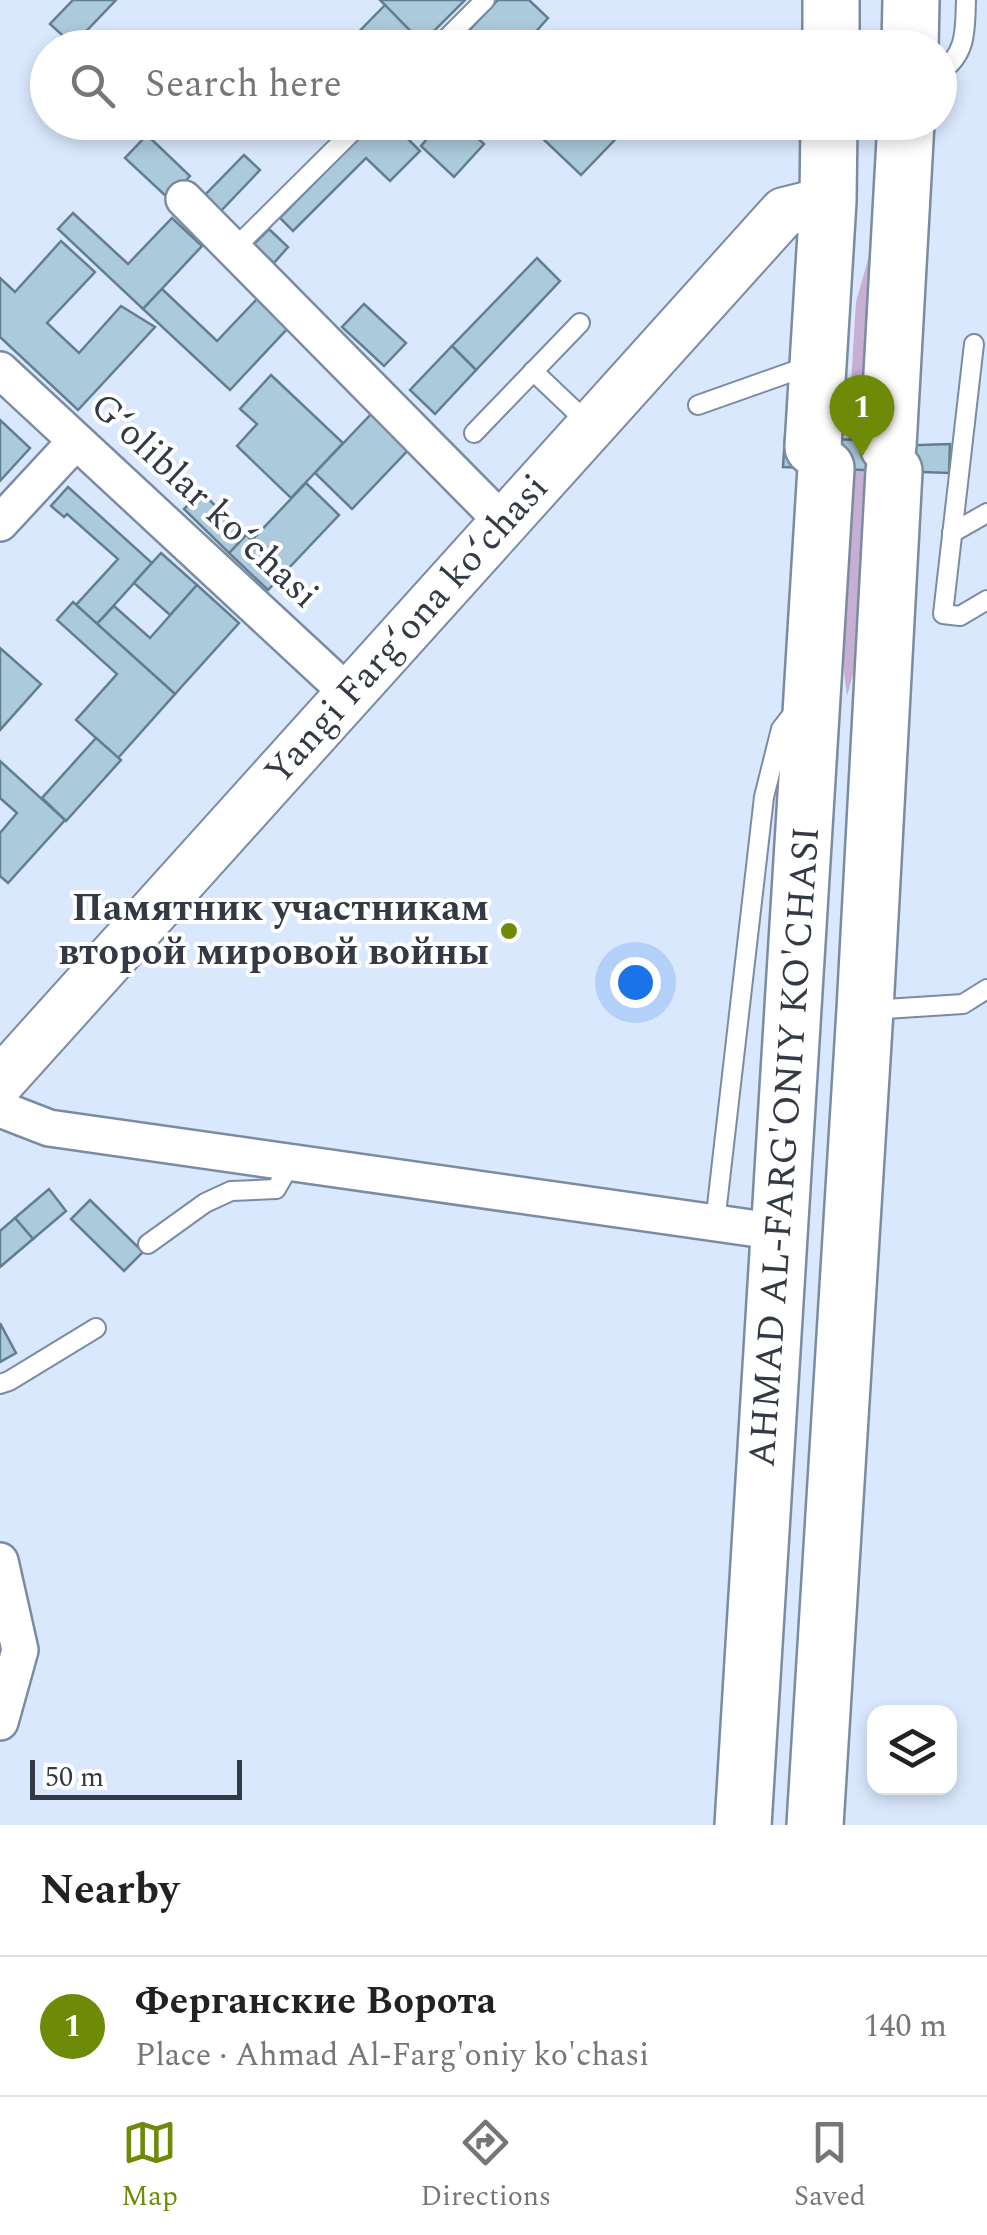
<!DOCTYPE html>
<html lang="en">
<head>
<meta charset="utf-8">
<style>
  body { margin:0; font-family:Spectral,serif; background:#f6f6f6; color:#222 }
  .controls { position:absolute; right:30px; bottom:30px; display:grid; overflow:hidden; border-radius:20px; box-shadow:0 5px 15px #0003 }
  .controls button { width:90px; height:90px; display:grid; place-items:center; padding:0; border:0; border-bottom:2px solid #e0e0e0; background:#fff; color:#222; font:50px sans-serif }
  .scale { position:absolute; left:30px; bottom:25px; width:212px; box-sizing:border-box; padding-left:10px; border:5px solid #333a45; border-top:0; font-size:28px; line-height:35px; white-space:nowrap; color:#333a45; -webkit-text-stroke:8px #fff; paint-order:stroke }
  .you { position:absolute; left:635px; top:982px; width:35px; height:35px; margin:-25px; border:8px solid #fff; border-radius:50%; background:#1a73e8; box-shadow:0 0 0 15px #1a73e833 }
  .badge { display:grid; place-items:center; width:65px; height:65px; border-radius:50%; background:#6e8b07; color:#fff; font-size:32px; font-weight:700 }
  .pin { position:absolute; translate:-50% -82px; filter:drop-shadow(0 2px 5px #0008) }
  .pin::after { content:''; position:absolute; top:52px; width:35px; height:30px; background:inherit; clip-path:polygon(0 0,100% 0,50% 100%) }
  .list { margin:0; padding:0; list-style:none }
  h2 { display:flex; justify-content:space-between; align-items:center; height:130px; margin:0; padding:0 40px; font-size:42px }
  h2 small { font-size:32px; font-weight:400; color:#767676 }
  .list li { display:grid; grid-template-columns:65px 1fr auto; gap:30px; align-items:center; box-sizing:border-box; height:140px; padding:0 40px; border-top:2px solid #e0e0e0 }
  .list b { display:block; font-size:38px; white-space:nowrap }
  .list p { margin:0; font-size:32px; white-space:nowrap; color:#767676 }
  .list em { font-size:32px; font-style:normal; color:#767676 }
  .icon { flex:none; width:55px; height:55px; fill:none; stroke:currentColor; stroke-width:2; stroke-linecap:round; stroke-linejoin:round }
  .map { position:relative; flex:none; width:987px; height:1825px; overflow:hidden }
  .search { position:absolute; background:#fff; box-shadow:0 5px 15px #0003; left:30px; right:30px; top:30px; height:110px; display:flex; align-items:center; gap:25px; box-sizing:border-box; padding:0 35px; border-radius:55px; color:#767676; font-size:38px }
  .sheet { height:270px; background:#fff }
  nav { display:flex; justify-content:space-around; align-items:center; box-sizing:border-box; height:140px; border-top:2px solid #e0e0e0; background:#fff; font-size:28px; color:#767676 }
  nav a { display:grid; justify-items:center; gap:5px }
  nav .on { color:#6e8b07 }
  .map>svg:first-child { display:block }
  .green { fill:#c6afd3 }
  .building { fill:#abcadb; stroke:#627f8f; stroke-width:2.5 }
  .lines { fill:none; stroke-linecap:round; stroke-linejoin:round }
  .lane-casing { stroke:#7b8ba3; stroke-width:22 }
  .street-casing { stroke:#7b8ba3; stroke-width:40 }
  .secondary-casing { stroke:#7b8ba3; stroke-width:52 }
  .highway-casing { stroke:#7b8ba3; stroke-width:60 }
  .lane { stroke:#fff; stroke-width:18 }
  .street { stroke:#fff; stroke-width:35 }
  .secondary { stroke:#fff; stroke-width:48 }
  .highway { stroke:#fff; stroke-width:55 }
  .poi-dot { fill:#6e8b07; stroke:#fff; stroke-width:4 }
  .labels { text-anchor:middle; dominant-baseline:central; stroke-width:8; stroke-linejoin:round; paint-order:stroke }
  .street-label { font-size:38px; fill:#333a45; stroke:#fff }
  .poi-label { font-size:38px; font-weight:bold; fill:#333a45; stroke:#fff; text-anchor:end }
</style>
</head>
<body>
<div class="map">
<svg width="987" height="1825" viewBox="0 0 987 1825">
  <rect width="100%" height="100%" fill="#dae8fe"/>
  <polygon class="green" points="875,235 869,617 847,696 837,615 856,302"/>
  <g class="building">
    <polygon points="73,0 116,0 73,45 50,24"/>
    <polygon points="380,0 465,0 422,43"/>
    <polygon points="498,0 529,0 548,18 521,48 471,48 462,38"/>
    <polygon points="385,5 422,43 417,48 343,48"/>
    <polygon points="374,122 391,122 420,151 390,181 366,158 293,231 280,218"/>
    <polygon points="431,122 438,127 443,122 461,122 484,144 454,177 421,146 427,139 421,133"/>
    <polygon points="555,122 632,122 581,175 541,137"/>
    <polygon points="147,135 190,176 169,199 125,158"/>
    <polygon points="244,155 260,170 219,213 203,197"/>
    <polygon points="73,213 128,264 172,218 202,246 143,309 58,229"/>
    <polygon points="269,229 288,247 274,263 254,244"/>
    <polygon points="61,241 95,272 47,323 79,353 121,306 155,327 78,410 0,337 0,278 15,292"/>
    <polygon points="537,258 560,281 476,370 452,346"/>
    <polygon points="162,289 217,341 257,299 288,328 230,390 143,309"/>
    <polygon points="364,304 406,343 384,366 342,327"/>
    <polygon points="452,346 476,370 435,414 410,390"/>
    <polygon points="271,375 343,443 291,498 237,446 257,424 240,409"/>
    <polygon points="374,411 412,446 352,509 315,473"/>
    <polygon points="0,420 30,448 0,481"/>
    <polygon points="785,437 882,441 888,446 950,444 949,473 783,467"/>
    <polygon points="306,483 339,515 268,590 229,553 246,535 252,540"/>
    <polygon points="68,487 152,563 97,624 76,605 118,559 67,514 64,517 51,506"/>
    <polygon points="201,492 246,535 229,553 184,509"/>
    <polygon points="161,553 197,585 170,615 134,583"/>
    <polygon points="197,585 239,623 175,694 97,624 114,606 150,638"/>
    <polygon points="73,602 175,694 118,758 76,720 117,674 57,620"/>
    <polygon points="0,648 41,684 0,730"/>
    <polygon points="96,738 121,760 66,821 42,798"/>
    <polygon points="0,761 65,820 8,883 0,876 0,833 17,813 0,798"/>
    <polygon points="49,1189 66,1211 33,1239 15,1218"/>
    <polygon points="90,1200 143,1252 124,1271 71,1219"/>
    <polygon points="15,1218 33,1239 0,1267 0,1231"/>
    <polygon points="0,1323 16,1353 0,1362"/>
  </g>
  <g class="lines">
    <g class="lane-casing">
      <g id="lane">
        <polyline points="437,48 485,0"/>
        <path d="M940,72C967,54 965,30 966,0"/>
        <polyline points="234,249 362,122"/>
        <polyline points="974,344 943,614 960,616 987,600"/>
        <polyline points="533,371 591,426"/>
        <polyline points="698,405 811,365"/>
        <polyline points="474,433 580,323"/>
        <polyline points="952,533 987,513"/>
        <polyline points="870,1010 963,1004 987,989"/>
        <polyline points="715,1223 764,797 781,729 795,711"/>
        <polyline points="148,1244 205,1203 231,1191 276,1189 291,1163"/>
        <polyline points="0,1384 9,1381 96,1328"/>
      </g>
    </g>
    <g class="street-casing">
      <g id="street">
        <polyline points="184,199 504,523"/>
        <polyline points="0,370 349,694"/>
        <polyline points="0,523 76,441"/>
        <polyline points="0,1109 49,1128 779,1232"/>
        <polyline points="0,1561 20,1650 0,1722"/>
      </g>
    </g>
    <g class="secondary-casing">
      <polyline id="secondary" points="0,1082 784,212 828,201"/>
    </g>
    <g class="highway-casing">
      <g id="highway">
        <polyline points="831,48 831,0"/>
        <polyline points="910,48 911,0"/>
        <polyline points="888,446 906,122"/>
        <polyline points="813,447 828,201 829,122"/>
        <polyline points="743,1825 826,468"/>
        <polyline points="815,1825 865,1010 894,471"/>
      </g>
    </g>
    <use href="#lane" class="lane"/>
    <use href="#street" class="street"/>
    <use href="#secondary" class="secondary"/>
    <use href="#highway" class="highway"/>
  </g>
  <circle class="poi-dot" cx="509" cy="931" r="10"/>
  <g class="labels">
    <g class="street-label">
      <text transform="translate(204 501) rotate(43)">Gʻoliblar koʻchasi</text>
      <text transform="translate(407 630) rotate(-48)">Yangi Fargʻona koʻchasi</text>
      <text transform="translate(785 1147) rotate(-86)">AHMAD AL-FARG'ONIY KO'CHASI</text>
    </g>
    <g class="poi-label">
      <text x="489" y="909">Памятник участникам<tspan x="489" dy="44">второй мировой войны</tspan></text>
    </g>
  </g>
</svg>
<div class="controls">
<button><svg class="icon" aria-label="layers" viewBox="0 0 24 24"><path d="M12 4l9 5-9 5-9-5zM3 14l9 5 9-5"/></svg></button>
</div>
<div class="scale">50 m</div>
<div class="you"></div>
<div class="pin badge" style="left:862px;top:457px">1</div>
<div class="search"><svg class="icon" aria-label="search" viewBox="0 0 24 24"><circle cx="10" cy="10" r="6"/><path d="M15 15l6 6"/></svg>Search here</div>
</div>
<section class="sheet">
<h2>Nearby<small></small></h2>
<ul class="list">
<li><span class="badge">1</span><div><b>Ферганские Ворота</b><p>Place · Ahmad Al-Farg'oniy ko'chasi</p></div><em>140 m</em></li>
</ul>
</section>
<nav>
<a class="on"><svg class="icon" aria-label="map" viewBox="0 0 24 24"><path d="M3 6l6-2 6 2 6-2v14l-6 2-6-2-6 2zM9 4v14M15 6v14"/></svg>Map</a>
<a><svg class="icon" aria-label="directions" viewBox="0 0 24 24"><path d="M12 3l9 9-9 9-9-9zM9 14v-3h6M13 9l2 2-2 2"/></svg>Directions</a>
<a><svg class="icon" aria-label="saved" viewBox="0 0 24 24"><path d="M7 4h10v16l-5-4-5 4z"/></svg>Saved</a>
</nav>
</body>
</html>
